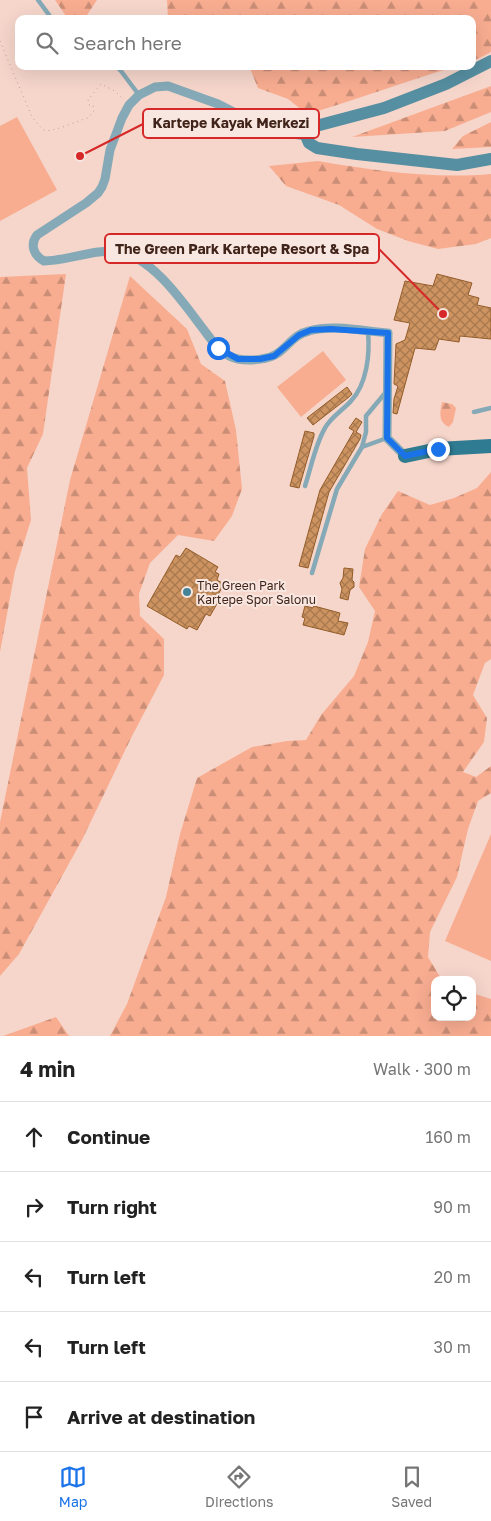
<!DOCTYPE html>
<html lang="en">
<head>
<meta charset="utf-8">
<style>
  body { margin:0; font-family:"Golos Text",sans-serif; background:#f2f2f2; color:#222 }
  .controls { position:absolute; right:15px; bottom:15px; display:grid; overflow:hidden; border-radius:10px; box-shadow:0 5px 20px #0002 }
  .controls button { width:45px; height:45px; display:grid; place-items:center; padding:0; border:0; border-bottom:1px solid #e0e0e0; background:#fff; color:#222; font:25px sans-serif }
  .stop { position:absolute; width:15px; height:15px; margin:-11px; border:4px solid #1a73e8; border-radius:50%; background:#fff }
  .stop.end { background:#1a73e8; border-color:#fff; box-shadow:0 1px 5px #0008 }
  .list { margin:0; padding:0; list-style:none }
  h2 { display:flex; justify-content:space-between; align-items:center; height:65px; margin:0; padding:0 20px; font-size:21px }
  h2 small { font-size:16px; font-weight:400; color:#767676 }
  .list li { display:grid; grid-template-columns:32px 1fr auto; gap:15px; align-items:center; box-sizing:border-box; height:70px; padding:0 20px; border-top:1px solid #e0e0e0 }
  .list b { display:block; font-size:19px; white-space:nowrap }
  .list em { font-size:16px; font-style:normal; color:#767676 }
  .icon { flex:none; width:28px; height:28px; fill:none; stroke:currentColor; stroke-width:2; stroke-linecap:round; stroke-linejoin:round }
  .map { position:relative; flex:none; width:491px; height:1036px; overflow:hidden }
  .search { position:absolute; background:#fff; box-shadow:0 5px 20px #0002; left:15px; right:15px; top:15px; height:55px; display:flex; align-items:center; gap:12px; box-sizing:border-box; padding:0 18px; border-radius:10px; color:#767676; font-size:19px }
  .sheet { height:415px; background:#fff }
  nav { display:flex; justify-content:space-around; align-items:center; box-sizing:border-box; height:70px; border-top:1px solid #e0e0e0; background:#fff; font-size:14px; color:#767676 }
  nav a { display:grid; justify-items:center; gap:2px }
  nav .on { color:#1a73e8 }
  .map>svg:first-child { display:block }
  .green { fill:#f8ad91 }
  .forest { fill:url(#forest-firs) }
  .building { fill:url(#building-cross-hatch); stroke:#935c29 }
  .lines { fill:none; stroke-linecap:round; stroke-linejoin:round }
  .path { stroke:#bfa095; stroke-width:1; stroke-dasharray:1 4; stroke-linecap:butt }
  .lane { stroke:#85a9b6; stroke-width:4.5 }
  .street { stroke:#85a9b6; stroke-width:9 }
  .secondary { stroke:#568fa1; stroke-width:12 }
  .primary { stroke:#2e7b92; stroke-width:14 }
  .route { stroke:#1a73e8; stroke-width:6 }
  .poi-dot { fill:#458498; stroke:#f8e7e1; stroke-width:2 }
  .labels { text-anchor:middle; dominant-baseline:central; stroke-width:4; stroke-linejoin:round; paint-order:stroke }
  .poi-label { font-size:12px; fill:#412419; stroke:#f8e7e1; text-anchor:start }
  .leader { fill:none; stroke:#d62828; stroke-width:2 }
  .callout-dot { fill:#d62828; stroke:#f8e7e1; stroke-width:2 }
  .callout { fill:#f8e7e1; stroke:#d62828; stroke-width:2 }
  .callout-label { font-size:14px; text-anchor:middle; font-weight:bold; fill:#412419 }
</style>
</head>
<body>
<div class="map">
<svg width="491" height="1036" viewBox="0 0 491 1036">
  <defs>
    <pattern id="forest-firs" width="22" height="20" patternUnits="userSpaceOnUse" patternTransform="scale(1.25)"><rect width="22" height="20" fill="#f8ad91"/><path d="M5 1l3.5 6h-7zM16 11l3.5 6h-7z" fill="#ca8d76"/></pattern>
    <pattern id="building-cross-hatch" width="8" height="8" patternUnits="userSpaceOnUse" patternTransform="scale(1.25)"><rect width="8" height="8" fill="#cd9360"/><path d="M0 0l8 8M0 8l8-8" fill="none" stroke="#a8784e"/></pattern>
  </defs>
  <rect width="100%" height="100%" fill="#f6d6cb"/>
  <g class="green">
    <polygon points="17,117 57,190 0,221 0,126"/>
    <polygon points="323,351 346,380 301,417 277,387"/>
    <polygon points="491,834 491,961 445,941"/>
  </g>
  <g class="forest">
    <polygon points="55,0 97,0 85,18 68,19"/>
    <polygon points="167,0 491,0 491,52 472,62 472,19 168,19"/>
    <path d="M249,66H458C407,80 358,100 307,114L288,99L258,88Z"/>
    <polygon points="491,86 491,112 445,131 352,137"/>
    <polygon points="491,122 491,147 452,149 463,136"/>
    <path d="M318,161C376,171 433,179 491,174V238L476,244L438,249L408,241L377,229L339,205L286,186L269,166Z"/>
    <polygon points="66,274 43,434 27,468 31,520 15,571 0,652 0,277"/>
    <polygon points="130,276 187,329 201,364 225,381 236,430 242,489 232,516 214,541 178,535 150,563 139,594 140,616 164,639 164,675 131,738 82,840 19,954 0,976 0,822 70,480"/>
    <path d="M442,402L452,404L456,408L453,422L449,427C438,422 440,413 442,402Z"/>
    <polygon points="491,472 491,659 485,663 473,695 487,718 484,742 463,772 476,777 491,766 491,793 478,801 468,829 457,877 430,932 428,957 442,980 435,980 435,1017 472,1017 472,993 491,999 491,1036 110,1036 127,1004 166,897 180,834 197,778 252,747 287,741 306,740 321,715 354,676 368,642 375,611 359,587 365,549 382,514 398,491 430,505 454,498 477,488"/>
    <polygon points="56,1017 69,1036 3,1036"/>
  </g>
  <g class="building">
    <polygon points="437,274 472,283 468,295 479,298 477,305 491,308 491,339 460,336 459,342 439,339 435,350 415,348 397,414 393,413 394,399 398,386 394,384 396,344 405,340 410,323 394,320 405,281 433,286"/>
    <polygon points="347,387 352,394 349,397 313,425 307,418"/>
    <polygon points="356,418 362,422 356,432 361,435 360,439 329,492 308,568 299,566 320,490 354,431 349,428"/>
    <polygon points="305,431 314,433 314,436 299,488 290,486"/>
    <polygon points="186,548 218,567 215,572 219,574 217,580 224,584 215,600 218,602 210,616 206,614 197,630 189,626 187,629 147,606 176,555 180,557"/>
    <polygon points="344,568 353,569 352,580 354,582 354,587 350,590 348,600 340,598 342,589 340,583 343,578"/>
    <polygon points="305,606 313,608 314,606 340,613 338,621 348,623 344,635 303,625 305,618 302,617"/>
  </g>
  <g class="lines">
    <path class="path" d="M0,41L32,117L43,130C53,133 76,121 88,118L94,111L93,105H89L88,100L101,84L115,91L123,99"/>
    <g class="lane">
      <polyline points="38,0 52,19"/>
      <polyline points="116,66 121,71 139,95"/>
      <polyline points="474,412 491,408"/>
      <polyline points="362,447 366,432 366,416 386,392"/>
      <path d="M305,486C311,468 315,445 325,428C331,417 343,410 351,401C367,384 370,354 368,332"/>
      <polyline points="312,573 337,489 362,447 387,438"/>
    </g>
    <path class="street" d="M306,136L271,131L218,104L168,86L155,87L139,95L129,105L122,118L110,150L105,179L102,187L98,193L86,203L37,235C30,244 33,255 44,261C67,261 97,248 119,252C153,257 184,304 204,330C213,342 222,356 238,359C249,361 269,360 278,353C289,345 295,334 309,331C333,324 363,331 388,333L387,438L405,456"/>
    <polyline class="secondary" points="491,61 446,84 384,108 316,126 308,131 306,136 309,143 317,148 357,154 457,165 491,159"/>
    <polyline class="primary" points="405,456 438,449 491,446"/>
  </g>
  <g class="lines">
    <polyline class="route" points="218,348 238,359 260,359 274,356 299,335 311,330 331,329 388,333 387,438 405,456 438,449"/>
  </g>
  <circle class="poi-dot" cx="187" cy="592" r="5"/>
  <g class="labels">
    <g class="poi-label">
      <text x="197" y="585">The Green Park<tspan x="197" dy="14">Kartepe Spor Salonu</tspan></text>
    </g>
  </g>
  <path class="leader" d="M80 156L143 124M443 314L379 249"/>
  <g class="callout-dot">
    <circle cx="80" cy="156" r="5"/>
    <circle cx="443" cy="314" r="5"/>
  </g>
  <g class="callout">
    <rect x="143" y="109" width="176" height="29" rx="5"/>
    <rect x="105" y="234" width="274" height="29" rx="5"/>
  </g>
  <g class="callout-label">
    <text x="231" y="128">Kartepe Kayak Merkezi</text>
    <text x="242" y="254">The Green Park Kartepe Resort &amp; Spa</text>
  </g>
</svg>
<div class="controls">
<button><svg class="icon" aria-label="locate" viewBox="0 0 24 24"><circle cx="12" cy="12" r="6"/><path d="M12 2v4M12 18v4M2 12h4M18 12h4"/></svg></button>
</div>
<div class="stop" style="left:218px;top:348px"></div>
<div class="stop end" style="left:438px;top:449px"></div>
<div class="search"><svg class="icon" aria-label="search" viewBox="0 0 24 24"><circle cx="10" cy="10" r="6"/><path d="M15 15l6 6"/></svg>Search here</div>
</div>
<section class="sheet">
<h2>4 min<small>Walk · 300 m</small></h2>
<ul class="list">
<li><svg class="icon" aria-label="ahead" viewBox="0 0 24 24"><path d="M12 20V5M6 11l6-6 6 6"/></svg><div><b>Continue</b></div><em>160 m</em></li>
<li><svg class="icon" aria-label="right" viewBox="0 0 24 24"><path d="M7 20v-9h11M14 6l5 5-5 5"/></svg><div><b>Turn right</b></div><em>90 m</em></li>
<li><svg class="icon" aria-label="left" viewBox="0 0 24 24"><path d="M17 20v-9H6M10 6l-5 5 5 5"/></svg><div><b>Turn left</b></div><em>20 m</em></li>
<li><svg class="icon" aria-label="left" viewBox="0 0 24 24"><path d="M17 20v-9H6M10 6l-5 5 5 5"/></svg><div><b>Turn left</b></div><em>30 m</em></li>
<li><svg class="icon" aria-label="arrive" viewBox="0 0 24 24"><path d="M6 21V4h12l-3 4 3 4H6"/></svg><div><b>Arrive at destination</b></div></li>
</ul>
</section>
<nav>
<a class="on"><svg class="icon" aria-label="map" viewBox="0 0 24 24"><path d="M3 6l6-2 6 2 6-2v14l-6 2-6-2-6 2zM9 4v14M15 6v14"/></svg>Map</a>
<a><svg class="icon" aria-label="directions" viewBox="0 0 24 24"><path d="M12 3l9 9-9 9-9-9zM9 14v-3h6M13 9l2 2-2 2"/></svg>Directions</a>
<a><svg class="icon" aria-label="saved" viewBox="0 0 24 24"><path d="M7 4h10v16l-5-4-5 4z"/></svg>Saved</a>
</nav>
</body>
</html>
